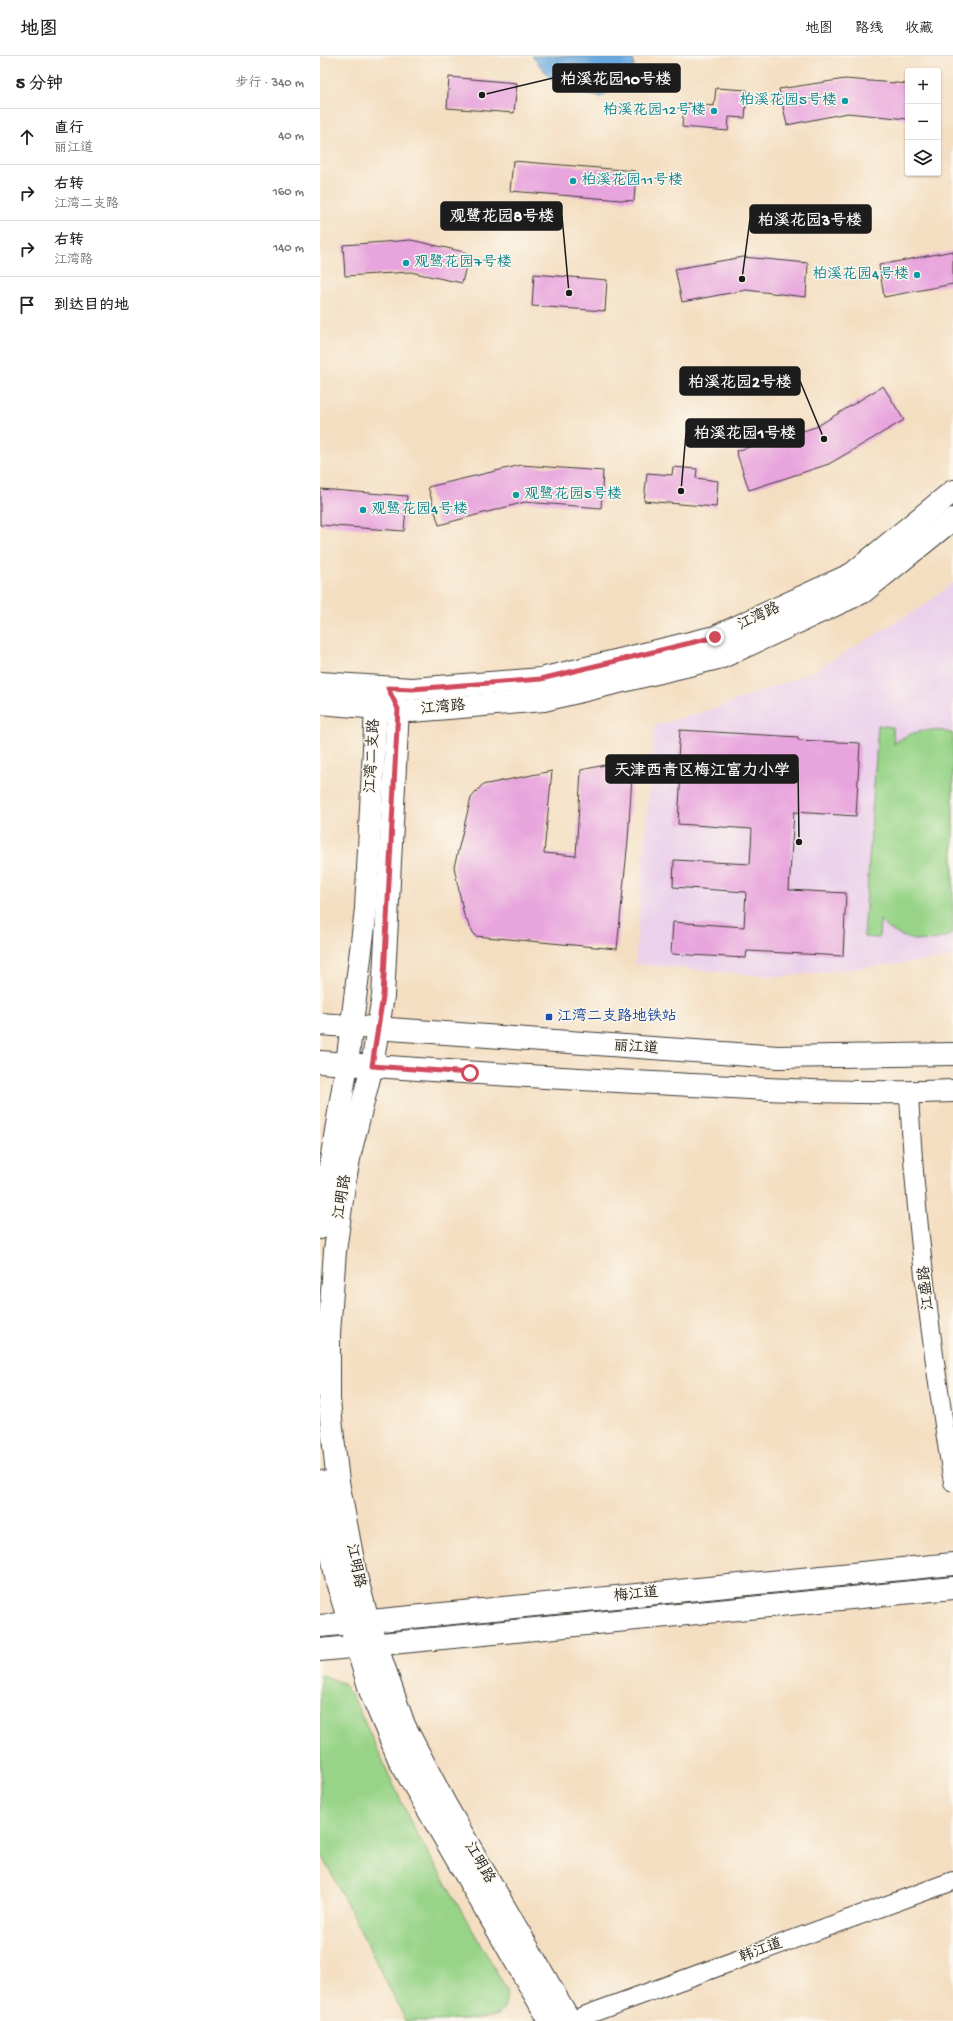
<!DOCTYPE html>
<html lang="zh">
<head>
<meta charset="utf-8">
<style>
  body { margin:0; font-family:"Gochi Hand","LXGW WenKai TC",sans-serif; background:#f6f6f6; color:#202124 }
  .controls { position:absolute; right:12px; top:12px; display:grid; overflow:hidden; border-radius:4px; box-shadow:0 1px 3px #0004 }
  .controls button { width:36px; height:36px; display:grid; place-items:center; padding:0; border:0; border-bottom:1px solid #e0e0e0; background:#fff; color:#202124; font:20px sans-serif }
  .stop { position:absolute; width:12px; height:12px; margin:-9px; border:3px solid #d1495b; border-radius:50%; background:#fff }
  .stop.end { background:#d1495b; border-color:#fff; box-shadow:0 1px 4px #0008 }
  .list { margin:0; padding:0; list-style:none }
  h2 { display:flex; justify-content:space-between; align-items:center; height:52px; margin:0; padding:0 16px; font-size:17px }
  h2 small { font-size:13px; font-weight:400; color:#757577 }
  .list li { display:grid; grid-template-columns:26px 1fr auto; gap:12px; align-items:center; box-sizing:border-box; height:56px; padding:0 16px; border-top:1px solid #e0e0e0 }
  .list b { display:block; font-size:15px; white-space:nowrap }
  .list p { margin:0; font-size:13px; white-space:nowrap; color:#757577 }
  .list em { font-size:13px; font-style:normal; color:#757577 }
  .icon { flex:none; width:22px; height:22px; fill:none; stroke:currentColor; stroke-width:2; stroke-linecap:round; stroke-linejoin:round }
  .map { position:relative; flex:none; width:633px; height:1965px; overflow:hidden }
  header { display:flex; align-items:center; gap:24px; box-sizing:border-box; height:56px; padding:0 20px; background:#fff; border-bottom:1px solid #e0e0e0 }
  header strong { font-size:19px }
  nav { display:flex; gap:22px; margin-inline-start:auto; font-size:14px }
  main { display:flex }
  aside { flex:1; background:#fff }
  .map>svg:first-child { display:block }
  .built { fill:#ebd1eb }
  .green { fill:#98d488; stroke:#5a7852 }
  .water { fill:#6ba9dd; stroke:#44627c }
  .building { fill:#e8a4dd }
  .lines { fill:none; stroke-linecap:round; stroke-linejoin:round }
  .street-casing { stroke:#3c3935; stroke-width:20 }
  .secondary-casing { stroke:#3c3935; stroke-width:24 }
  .primary-casing { stroke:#3c3935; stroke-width:24 }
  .street { stroke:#fff; stroke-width:18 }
  .secondary { stroke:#fff; stroke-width:22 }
  .primary { stroke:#fff; stroke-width:22 }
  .route { stroke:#d1495b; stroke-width:5 }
  .culture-dot { fill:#0f9aa8; stroke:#fbf7ec; stroke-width:1.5 }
  .transit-dot { fill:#1a4fb4; stroke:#fbf7ec; stroke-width:1.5 }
  .labels { text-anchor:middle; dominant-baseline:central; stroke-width:3; stroke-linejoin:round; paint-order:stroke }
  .culture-label { font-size:15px; fill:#0d838f; stroke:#fbf7ec; text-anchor:start }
  .street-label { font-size:15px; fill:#1c1c1c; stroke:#fbf7ec }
  .transit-label { font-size:15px; fill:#164399; stroke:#fbf7ec; text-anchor:start }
  .leader { fill:none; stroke:#1c1c1c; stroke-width:1.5 }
  .callout-dot { fill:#1c1c1c; stroke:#fbf7ec; stroke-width:1.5 }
  .callout { fill:#1c1c1c; stroke:#1c1c1c; stroke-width:1.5 }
  .callout-label { font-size:16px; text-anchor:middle; font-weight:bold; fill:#fff }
</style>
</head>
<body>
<header>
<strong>地图</strong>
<nav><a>地图</a><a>路线</a><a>收藏</a></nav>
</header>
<main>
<aside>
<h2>5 分钟<small>步行 · 340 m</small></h2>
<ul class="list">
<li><svg class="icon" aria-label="ahead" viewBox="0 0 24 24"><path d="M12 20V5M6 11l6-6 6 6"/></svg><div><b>直行</b><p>丽江道</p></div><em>40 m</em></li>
<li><svg class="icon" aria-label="right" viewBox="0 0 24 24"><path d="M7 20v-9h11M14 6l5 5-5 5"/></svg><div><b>右转</b><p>江湾二支路</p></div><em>160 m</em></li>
<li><svg class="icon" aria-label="right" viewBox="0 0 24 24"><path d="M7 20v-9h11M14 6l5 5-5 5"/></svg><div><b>右转</b><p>江湾路</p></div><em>140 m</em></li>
<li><svg class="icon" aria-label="arrive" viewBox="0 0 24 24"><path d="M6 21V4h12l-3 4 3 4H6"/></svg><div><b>到达目的地</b></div></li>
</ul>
</aside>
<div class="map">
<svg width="633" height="1965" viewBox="0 0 633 1965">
  <rect width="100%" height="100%" fill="#fbf7ec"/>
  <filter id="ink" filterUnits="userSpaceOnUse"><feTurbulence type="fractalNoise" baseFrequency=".025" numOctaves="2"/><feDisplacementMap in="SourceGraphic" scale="8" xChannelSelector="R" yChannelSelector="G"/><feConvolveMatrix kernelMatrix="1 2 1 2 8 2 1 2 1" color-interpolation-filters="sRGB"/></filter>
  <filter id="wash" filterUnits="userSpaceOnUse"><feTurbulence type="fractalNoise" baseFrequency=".012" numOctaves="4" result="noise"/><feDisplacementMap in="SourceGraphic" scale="16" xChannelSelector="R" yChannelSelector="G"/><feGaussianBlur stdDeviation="0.9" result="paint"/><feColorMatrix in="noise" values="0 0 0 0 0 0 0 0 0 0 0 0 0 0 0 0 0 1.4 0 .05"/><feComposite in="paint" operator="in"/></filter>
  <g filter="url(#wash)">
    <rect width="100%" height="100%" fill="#f4dec1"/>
    <polygon class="built" points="633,526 633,902 459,921 315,908 334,670 399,651 494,615 608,547"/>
    <g class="green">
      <path d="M558,669L573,671L574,688C588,675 615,670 633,678V877C610,891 577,885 560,864L559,882L544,881Z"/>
      <path d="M0,1618L22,1627L32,1639L93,1771L187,1934C186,1943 187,1953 178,1959C164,1965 106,1965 86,1965L0,1795Z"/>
    </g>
    <polygon class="water" points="212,0 313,0 314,13 282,41 241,35"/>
    <g id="blocks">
      <g class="building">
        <polygon points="129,21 197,27 194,57 127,52"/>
        <polygon points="525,23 588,28 588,63 527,57 467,69 459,33"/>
        <polygon points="396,32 427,34 425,62 409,61 408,75 362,71 364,47 394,50"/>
        <polygon points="193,105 316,115 314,145 190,135"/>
        <polygon points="91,184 149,197 142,227 90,216 25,220 23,189"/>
        <polygon points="633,195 633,228 564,241 559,209"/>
        <polygon points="423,201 488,207 486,241 426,234 362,246 355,213"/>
        <polygon points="214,218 287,224 285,255 212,250"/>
        <polygon points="563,330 584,364 509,408 429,434 416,395 496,371"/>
        <polygon points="201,409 283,415 281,452 205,446 119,469 108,431"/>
        <polygon points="353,411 377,413 376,422 398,425 396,451 324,445 327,417 352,419"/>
        <polygon points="0,433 87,440 84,475 0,469"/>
        <polygon points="360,674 478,681 478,684 540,687 536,760 474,756 469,834 526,837 523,900 427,895 426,902 351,898 353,866 424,871 426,836 353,831 354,804 430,808 432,773 358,768 361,716 357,716"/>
        <polygon points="313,703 308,784 297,893 155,880 144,859 134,811 151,742 162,729 232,715 224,797 256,800 261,714"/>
      </g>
    </g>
  </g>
  <g filter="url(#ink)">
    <use href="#blocks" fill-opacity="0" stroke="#3c3935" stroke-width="1"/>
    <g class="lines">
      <g class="street-casing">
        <g id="street">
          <path d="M589,1037C595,1167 612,1297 633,1426"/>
          <polyline points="250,1965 633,1825"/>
        </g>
      </g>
      <g class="secondary-casing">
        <g id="secondary">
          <polyline points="0,627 92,633 221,623 395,581 532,518 633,435"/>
          <polyline points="68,632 78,653 63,940 52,1010 31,1093 24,1129 15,1195 9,1277 9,1345 18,1426 36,1520 48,1565 84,1669 125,1748 250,1965"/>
          <polyline points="0,647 92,655 224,644 402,601 543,536 633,463"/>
          <polyline points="0,1172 27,1008 46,853 56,652 63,639"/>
          <polyline points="0,1425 4,1456 17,1526 51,1637 80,1705 230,1965"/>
          <polyline points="0,1570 633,1508"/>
          <polyline points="0,1594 633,1532"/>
        </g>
      </g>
      <g class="primary-casing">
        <g id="primary">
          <polyline points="0,968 458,1001 633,998"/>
          <path d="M0,1006C118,1015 235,1022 353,1028C446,1033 540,1039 633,1035"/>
        </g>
      </g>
      <use href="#street" class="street"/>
      <use href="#secondary" class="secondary"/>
      <use href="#primary" class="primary"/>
    </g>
  </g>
  <g class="lines" filter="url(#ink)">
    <polyline class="route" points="150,1017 52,1010 63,940 78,653 68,632 92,633 221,623 395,581"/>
  </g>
  <g class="culture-dot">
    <circle cx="525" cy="45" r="4"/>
    <circle cx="394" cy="55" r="4"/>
    <circle cx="253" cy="125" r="4"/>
    <circle cx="86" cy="207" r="4"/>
    <circle cx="597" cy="219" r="4"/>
    <circle cx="196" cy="439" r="4"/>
    <circle cx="43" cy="454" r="4"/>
  </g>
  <rect class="transit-dot" x="225" y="957" width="8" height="8" rx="2"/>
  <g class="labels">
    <g class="culture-label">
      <text x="517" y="45" text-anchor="end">柏溪花园5号楼</text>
      <text x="386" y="55" text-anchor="end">柏溪花园12号楼</text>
      <text x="261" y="125">柏溪花园11号楼</text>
      <text x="94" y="207">观鹭花园7号楼</text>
      <text x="589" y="219" text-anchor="end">柏溪花园4号楼</text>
      <text x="204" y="439">观鹭花园5号楼</text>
      <text x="51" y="454">观鹭花园4号楼</text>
    </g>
    <g class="street-label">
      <text transform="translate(439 561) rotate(-25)">江湾路</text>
      <text transform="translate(123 652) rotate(-5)">江湾路</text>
      <text transform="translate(53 700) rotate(-87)">江湾二支路</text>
      <text transform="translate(316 992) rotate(4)">丽江道</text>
      <text transform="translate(23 1141) rotate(-81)">江明路</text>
      <text transform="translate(607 1232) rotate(-96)">江盛路</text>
      <text transform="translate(35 1510) rotate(78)">江明路</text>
      <text transform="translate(316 1539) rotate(-6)">梅江道</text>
      <text transform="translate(159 1807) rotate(60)">江明路</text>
      <text transform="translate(441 1895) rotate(-20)">韩江道</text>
    </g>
    <g class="transit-label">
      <text x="237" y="961">江湾二支路地铁站</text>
    </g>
  </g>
  <path class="leader" d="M162 39L233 22M249 237L242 160M422 223L430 163M504 383L480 325M361 435L366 377M479 786L478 713"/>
  <g class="callout-dot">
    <circle cx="162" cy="39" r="4"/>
    <circle cx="249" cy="237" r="4"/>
    <circle cx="422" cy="223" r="4"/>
    <circle cx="504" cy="383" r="4"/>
    <circle cx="361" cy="435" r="4"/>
    <circle cx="479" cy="786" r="4"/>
  </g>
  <g class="callout">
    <rect x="233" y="8" width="127" height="28" rx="4"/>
    <rect x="121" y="146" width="121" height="28" rx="4"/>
    <rect x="430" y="149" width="121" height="28" rx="4"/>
    <rect x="360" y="311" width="120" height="28" rx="4"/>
    <rect x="366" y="363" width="118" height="28" rx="4"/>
    <rect x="286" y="699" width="192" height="28" rx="4"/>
  </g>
  <g class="callout-label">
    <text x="296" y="28">柏溪花园10号楼</text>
    <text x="182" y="165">观鹭花园8号楼</text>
    <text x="490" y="169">柏溪花园3号楼</text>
    <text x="420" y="331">柏溪花园2号楼</text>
    <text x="425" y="382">柏溪花园1号楼</text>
    <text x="382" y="719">天津西青区梅江富力小学</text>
  </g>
</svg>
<div class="controls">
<button>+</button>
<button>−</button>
<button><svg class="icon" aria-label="layers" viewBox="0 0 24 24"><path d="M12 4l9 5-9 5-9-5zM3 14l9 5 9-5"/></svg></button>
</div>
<div class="stop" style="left:150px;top:1017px"></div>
<div class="stop end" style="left:395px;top:581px"></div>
</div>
</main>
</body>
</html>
